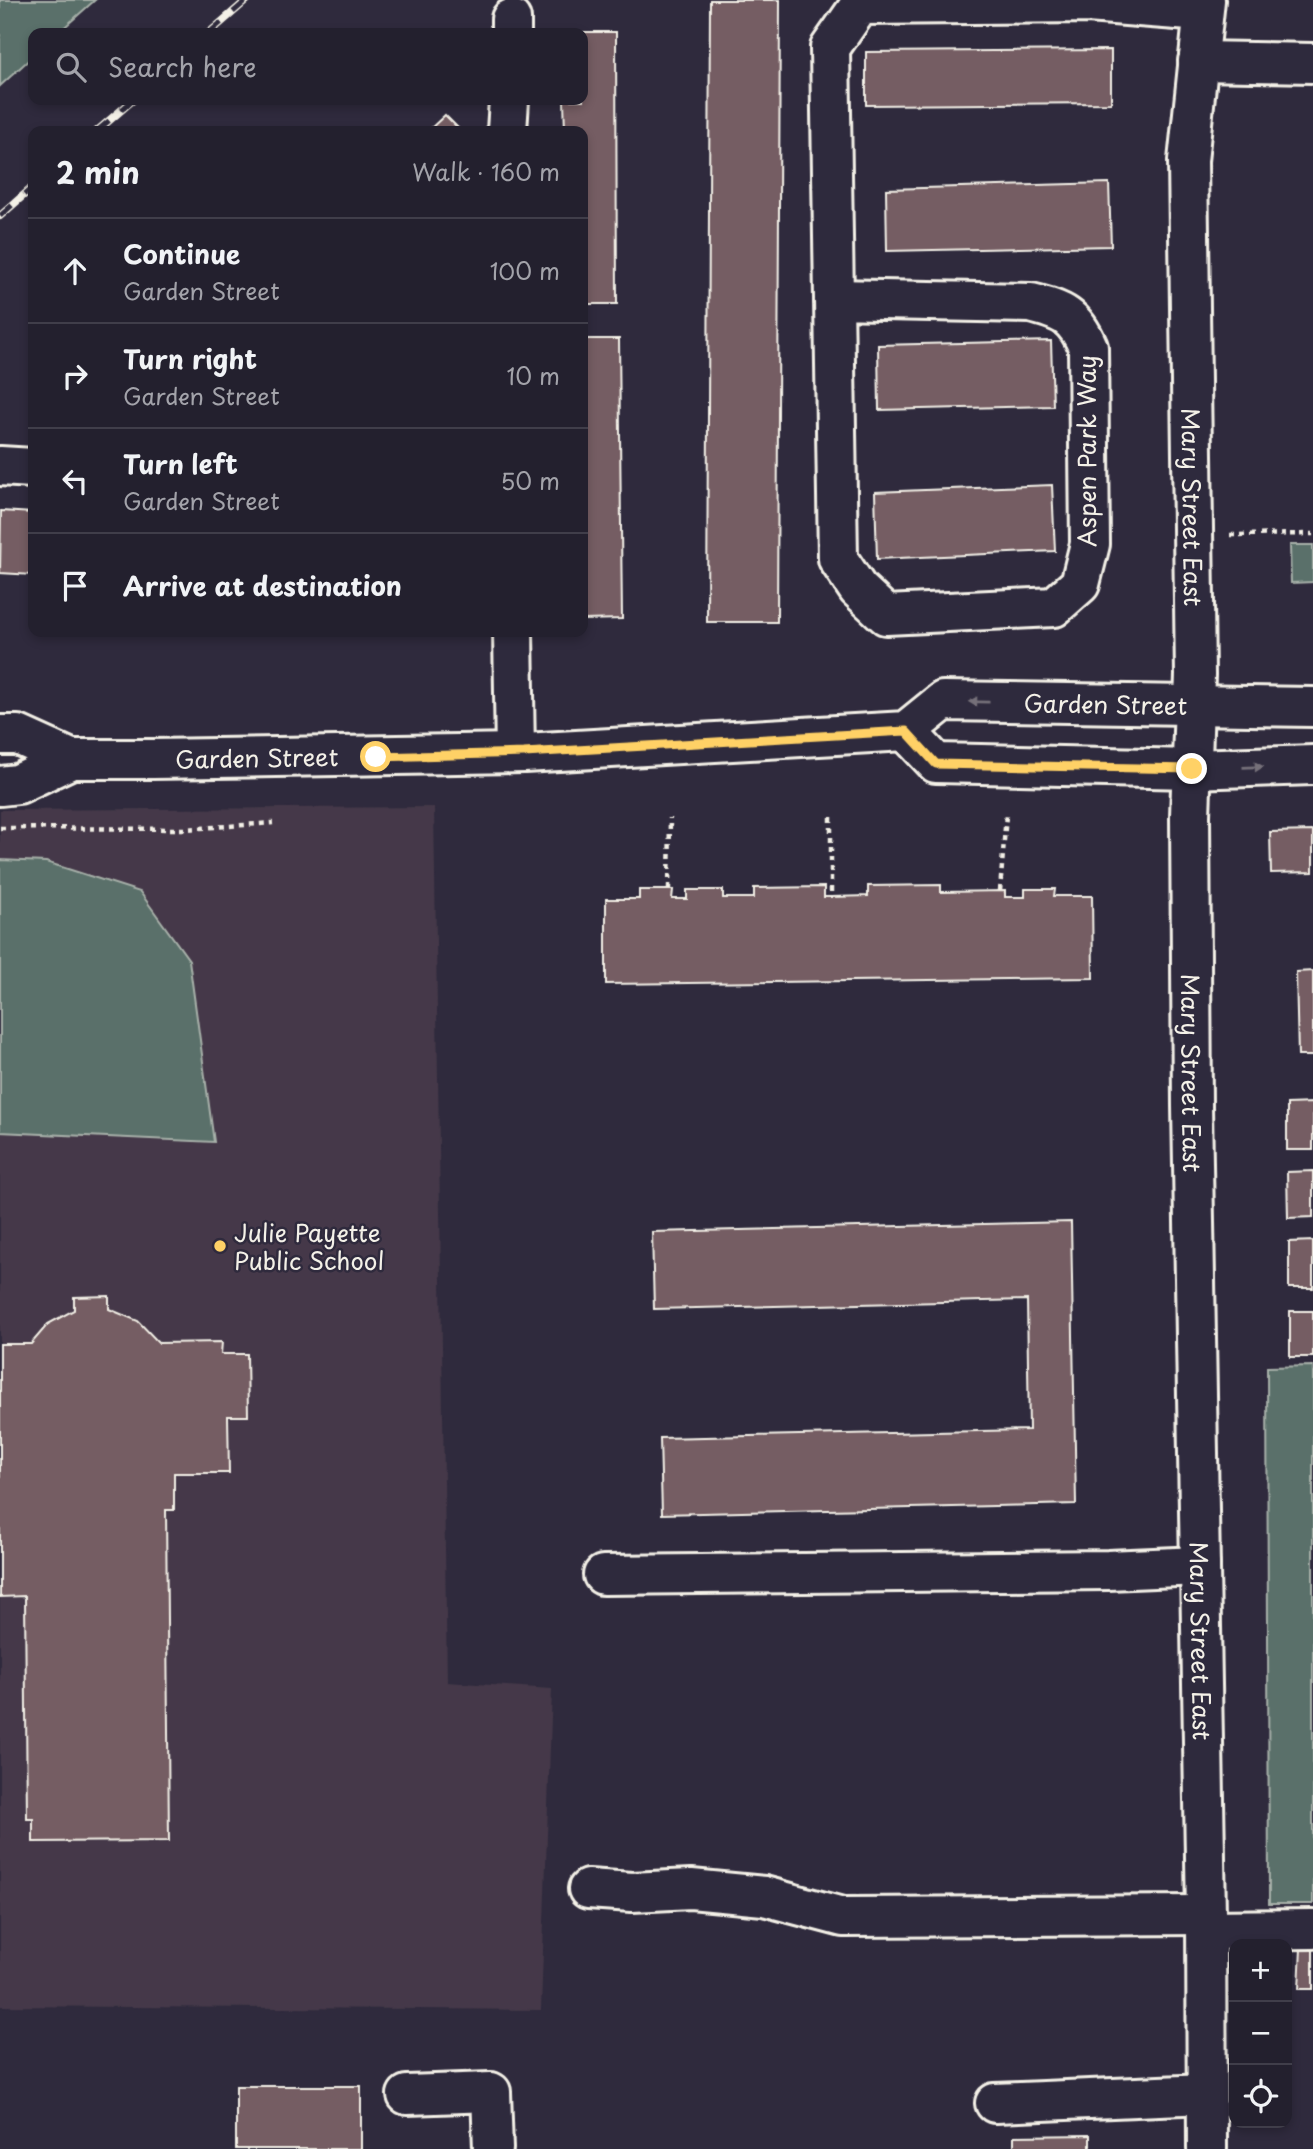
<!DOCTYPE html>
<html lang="en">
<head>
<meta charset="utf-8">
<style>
  body { margin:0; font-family:"Playpen Sans",sans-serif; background:#2f2d3a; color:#f1f3f6 }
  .controls { position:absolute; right:21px; bottom:21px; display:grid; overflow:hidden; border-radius:14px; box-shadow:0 4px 10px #0003 }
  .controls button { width:63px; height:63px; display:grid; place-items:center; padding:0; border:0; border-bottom:2px solid #403e4a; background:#23202e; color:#f1f3f6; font:35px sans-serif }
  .stop { position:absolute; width:21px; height:21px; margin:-16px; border:5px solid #ffd166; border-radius:50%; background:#fff }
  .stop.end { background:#ffd166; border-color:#fff; box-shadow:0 2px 7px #0008 }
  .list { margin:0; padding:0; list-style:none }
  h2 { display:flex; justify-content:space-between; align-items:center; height:91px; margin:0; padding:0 28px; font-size:30px }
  h2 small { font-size:23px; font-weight:400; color:#a3a3aa }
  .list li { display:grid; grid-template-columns:46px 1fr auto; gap:21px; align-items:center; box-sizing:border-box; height:105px; padding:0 28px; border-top:2px solid #403e4a }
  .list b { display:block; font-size:26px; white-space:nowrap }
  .list p { margin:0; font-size:23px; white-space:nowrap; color:#a3a3aa }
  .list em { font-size:23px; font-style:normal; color:#a3a3aa }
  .icon { flex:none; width:38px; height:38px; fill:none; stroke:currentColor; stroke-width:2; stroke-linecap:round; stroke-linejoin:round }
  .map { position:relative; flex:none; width:1313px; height:2149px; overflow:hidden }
  .search { position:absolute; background:#23202e; box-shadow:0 4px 10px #0003; left:28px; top:28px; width:560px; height:77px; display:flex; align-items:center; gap:18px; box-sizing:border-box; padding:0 24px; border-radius:14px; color:#a3a3aa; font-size:26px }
  .panel { position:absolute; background:#23202e; box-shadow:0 4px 10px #0003; left:28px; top:126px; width:560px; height:511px; border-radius:14px }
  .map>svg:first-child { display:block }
  .built { fill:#443948 }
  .green { fill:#5a706a; stroke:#a7b0a9; stroke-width:2 }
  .building { fill:#745d63; stroke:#f4f1e8; stroke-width:2 }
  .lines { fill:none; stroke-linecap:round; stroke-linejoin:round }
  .minor-casing { stroke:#f4f1e8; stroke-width:44 }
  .path { stroke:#f4f1e8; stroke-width:4.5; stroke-dasharray:5 5; stroke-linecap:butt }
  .minor { stroke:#2f2a3d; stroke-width:38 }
  .rail-casing { stroke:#f4f1e8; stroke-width:8 }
  .rail { stroke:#2f2a3d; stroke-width:5; stroke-dasharray:16; stroke-linecap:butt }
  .oneway { fill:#747079 }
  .route { stroke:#ffd166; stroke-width:9 }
  .poi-dot { fill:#ffd166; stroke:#2f2a3d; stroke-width:2.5 }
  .labels { text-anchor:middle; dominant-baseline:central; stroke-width:5; stroke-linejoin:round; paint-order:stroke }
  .street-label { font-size:24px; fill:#f4f1e8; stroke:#2f2a3d }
  .poi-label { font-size:24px; fill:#f4f1e8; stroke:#2f2a3d; text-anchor:start }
</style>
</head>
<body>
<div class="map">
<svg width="1313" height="2149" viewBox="0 0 1313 2149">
  <rect width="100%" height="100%" fill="#2f2a3d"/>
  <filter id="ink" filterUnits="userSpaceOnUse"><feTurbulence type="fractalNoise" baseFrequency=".0143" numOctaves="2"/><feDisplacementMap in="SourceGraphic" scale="14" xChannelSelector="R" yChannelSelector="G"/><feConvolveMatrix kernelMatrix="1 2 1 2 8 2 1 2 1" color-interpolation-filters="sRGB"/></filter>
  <g filter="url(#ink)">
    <polygon class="built" points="434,807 447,1682 552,1689 541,2010 0,2006 0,810"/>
    <g class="green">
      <polygon points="0,0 95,0 58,33 33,33 33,56 0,86"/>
      <polygon points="1290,545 1313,545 1313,582 1291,583"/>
      <polygon points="0,860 46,862 140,892 189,960 214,1142 0,1132"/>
      <polygon points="1313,1366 1313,1904 1269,1904 1267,1367"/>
    </g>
    <g class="building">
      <polygon points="710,0 780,0 777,622 707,622"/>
      <polygon points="564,32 616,32 617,304 583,304 583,131 565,131 564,100 583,100 583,33"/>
      <polygon points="1111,50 1111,103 866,105 866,52"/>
      <polygon points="445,115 461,131 428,131"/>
      <polygon points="1109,183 1111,246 887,251 886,189"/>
      <polygon points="583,339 619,339 622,619 583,620"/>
      <polygon points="1051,341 1053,406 879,410 878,345"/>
      <polygon points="1052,485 1055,551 877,559 875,492"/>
      <polygon points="1,511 33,513 33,575 0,573"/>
      <polygon points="1313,831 1313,872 1271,873 1270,832"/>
      <polygon points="941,885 941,892 1005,891 1005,897 1025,897 1025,889 1055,889 1054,896 1092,896 1093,978 606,984 606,899 639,899 639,890 673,890 672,899 687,899 687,890 723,890 723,898 754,898 754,888 824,887 824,897 831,897 868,896 868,886"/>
      <polygon points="1313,971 1313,1056 1298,1056 1296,972"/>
      <polygon points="1313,1103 1313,1150 1287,1150 1287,1104"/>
      <polygon points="1313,1171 1313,1217 1288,1218 1287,1172"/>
      <polygon points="1071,1222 1076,1504 662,1514 660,1438 1029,1430 1027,1300 654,1309 652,1232"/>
      <polygon points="1313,1241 1313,1288 1289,1288 1289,1242"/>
      <polygon points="109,1296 109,1309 138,1321 159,1343 222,1342 221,1354 247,1354 248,1416 228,1416 229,1473 174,1473 174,1510 166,1510 169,1841 33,1842 33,1819 27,1819 25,1596 0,1597 0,1344 31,1344 48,1324 74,1310 74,1297"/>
      <rect x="1290" y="1311" width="23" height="46"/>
      <polygon points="1301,1948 1313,1948 1313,1989 1299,1989"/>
      <rect x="236" y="2086" width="125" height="63"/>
      <polygon points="1090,2135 1090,2149 1014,2149 1014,2136"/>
    </g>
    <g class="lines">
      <g class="minor-casing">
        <g id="minor">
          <path id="s1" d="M1205,0L1188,161L1195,675L1190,816L1192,1106L1206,1915L1207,2149"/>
          <polyline points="511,33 511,19"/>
          <polyline points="1198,61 1313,63"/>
          <polyline points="507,131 509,100"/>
          <path d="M834,299L1031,303C1063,311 1075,316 1088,347L1090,544L1080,584L1054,607L886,615L858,589L838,559Z"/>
          <polyline points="834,299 830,48 860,5 1088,3 1203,12"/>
          <polyline points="0,466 33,468"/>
          <polyline points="513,632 515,753"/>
          <polyline points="906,731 936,763 1192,769 1313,765"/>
          <path id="s2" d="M0,735H18L71,759H153L524,753L906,731L943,701L1313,707"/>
          <polyline points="0,786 18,784 71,759"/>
          <polyline points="603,1575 1108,1570 1200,1566"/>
          <polyline points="588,1889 632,1892 691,1889 764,1896 843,1917 1206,1915"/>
          <polyline points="1206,1930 1313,1929"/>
          <polyline points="407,2095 491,2092 493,2149"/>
          <polyline points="995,2103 1206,2094"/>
        </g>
      </g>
      <g class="path">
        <polyline points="1230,535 1313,534"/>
        <polyline points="831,817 831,897"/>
        <polyline points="0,828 185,829 273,823"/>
        <polyline points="669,889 670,818"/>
        <polyline points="1000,891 1006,815"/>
      </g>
      <use href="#minor" class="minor"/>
      <g class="rail-casing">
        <g id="rail">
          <polyline points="209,33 247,0"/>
          <polyline points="97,131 133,100"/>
          <polyline points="0,216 33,187"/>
        </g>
      </g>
      <use href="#rail" class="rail"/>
    </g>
    <defs><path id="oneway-solid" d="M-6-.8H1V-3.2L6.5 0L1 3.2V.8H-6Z" transform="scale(1.75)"/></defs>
    <g class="oneway">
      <use href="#oneway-solid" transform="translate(979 702) rotate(-179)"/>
      <use href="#oneway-solid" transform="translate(1253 767) rotate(-2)"/>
    </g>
  </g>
  <g class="lines" filter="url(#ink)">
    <polyline class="route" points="376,757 524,753 906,731 936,764 1192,769"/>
  </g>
  <circle class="poi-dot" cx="220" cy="1246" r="7"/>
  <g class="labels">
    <g class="street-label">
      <text transform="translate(1086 451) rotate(-90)">Aspen Park Way</text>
      <text stroke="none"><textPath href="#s1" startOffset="508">Mary Street East</textPath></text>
      <text stroke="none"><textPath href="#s2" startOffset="1122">Garden Street</textPath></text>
      <text stroke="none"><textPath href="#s2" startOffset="262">Garden Street</textPath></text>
      <text stroke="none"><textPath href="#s1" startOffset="1074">Mary Street East</textPath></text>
      <text stroke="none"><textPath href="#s1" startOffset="1642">Mary Street East</textPath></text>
    </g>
    <g class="poi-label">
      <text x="234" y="1232">Julie Payette<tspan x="234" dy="28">Public School</tspan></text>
    </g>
  </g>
</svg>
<div class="controls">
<button>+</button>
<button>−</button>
<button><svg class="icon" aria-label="locate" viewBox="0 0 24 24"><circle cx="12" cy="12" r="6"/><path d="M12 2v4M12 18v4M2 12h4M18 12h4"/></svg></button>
</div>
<div class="stop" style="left:376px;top:757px"></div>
<div class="stop end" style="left:1192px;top:769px"></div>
<div class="search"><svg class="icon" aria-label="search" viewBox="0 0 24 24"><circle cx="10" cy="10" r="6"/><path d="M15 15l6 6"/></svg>Search here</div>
<section class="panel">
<h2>2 min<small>Walk · 160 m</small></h2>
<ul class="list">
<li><svg class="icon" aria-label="ahead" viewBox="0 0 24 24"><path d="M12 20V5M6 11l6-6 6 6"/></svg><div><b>Continue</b><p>Garden Street</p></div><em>100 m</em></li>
<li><svg class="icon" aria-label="right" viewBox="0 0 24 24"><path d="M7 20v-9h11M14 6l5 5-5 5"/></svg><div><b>Turn right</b><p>Garden Street</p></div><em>10 m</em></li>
<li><svg class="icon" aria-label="left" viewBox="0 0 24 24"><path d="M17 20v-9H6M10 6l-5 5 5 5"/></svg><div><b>Turn left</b><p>Garden Street</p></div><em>50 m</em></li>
<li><svg class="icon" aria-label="arrive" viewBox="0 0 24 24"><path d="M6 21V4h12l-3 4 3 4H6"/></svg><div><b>Arrive at destination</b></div></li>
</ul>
</section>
</div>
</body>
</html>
